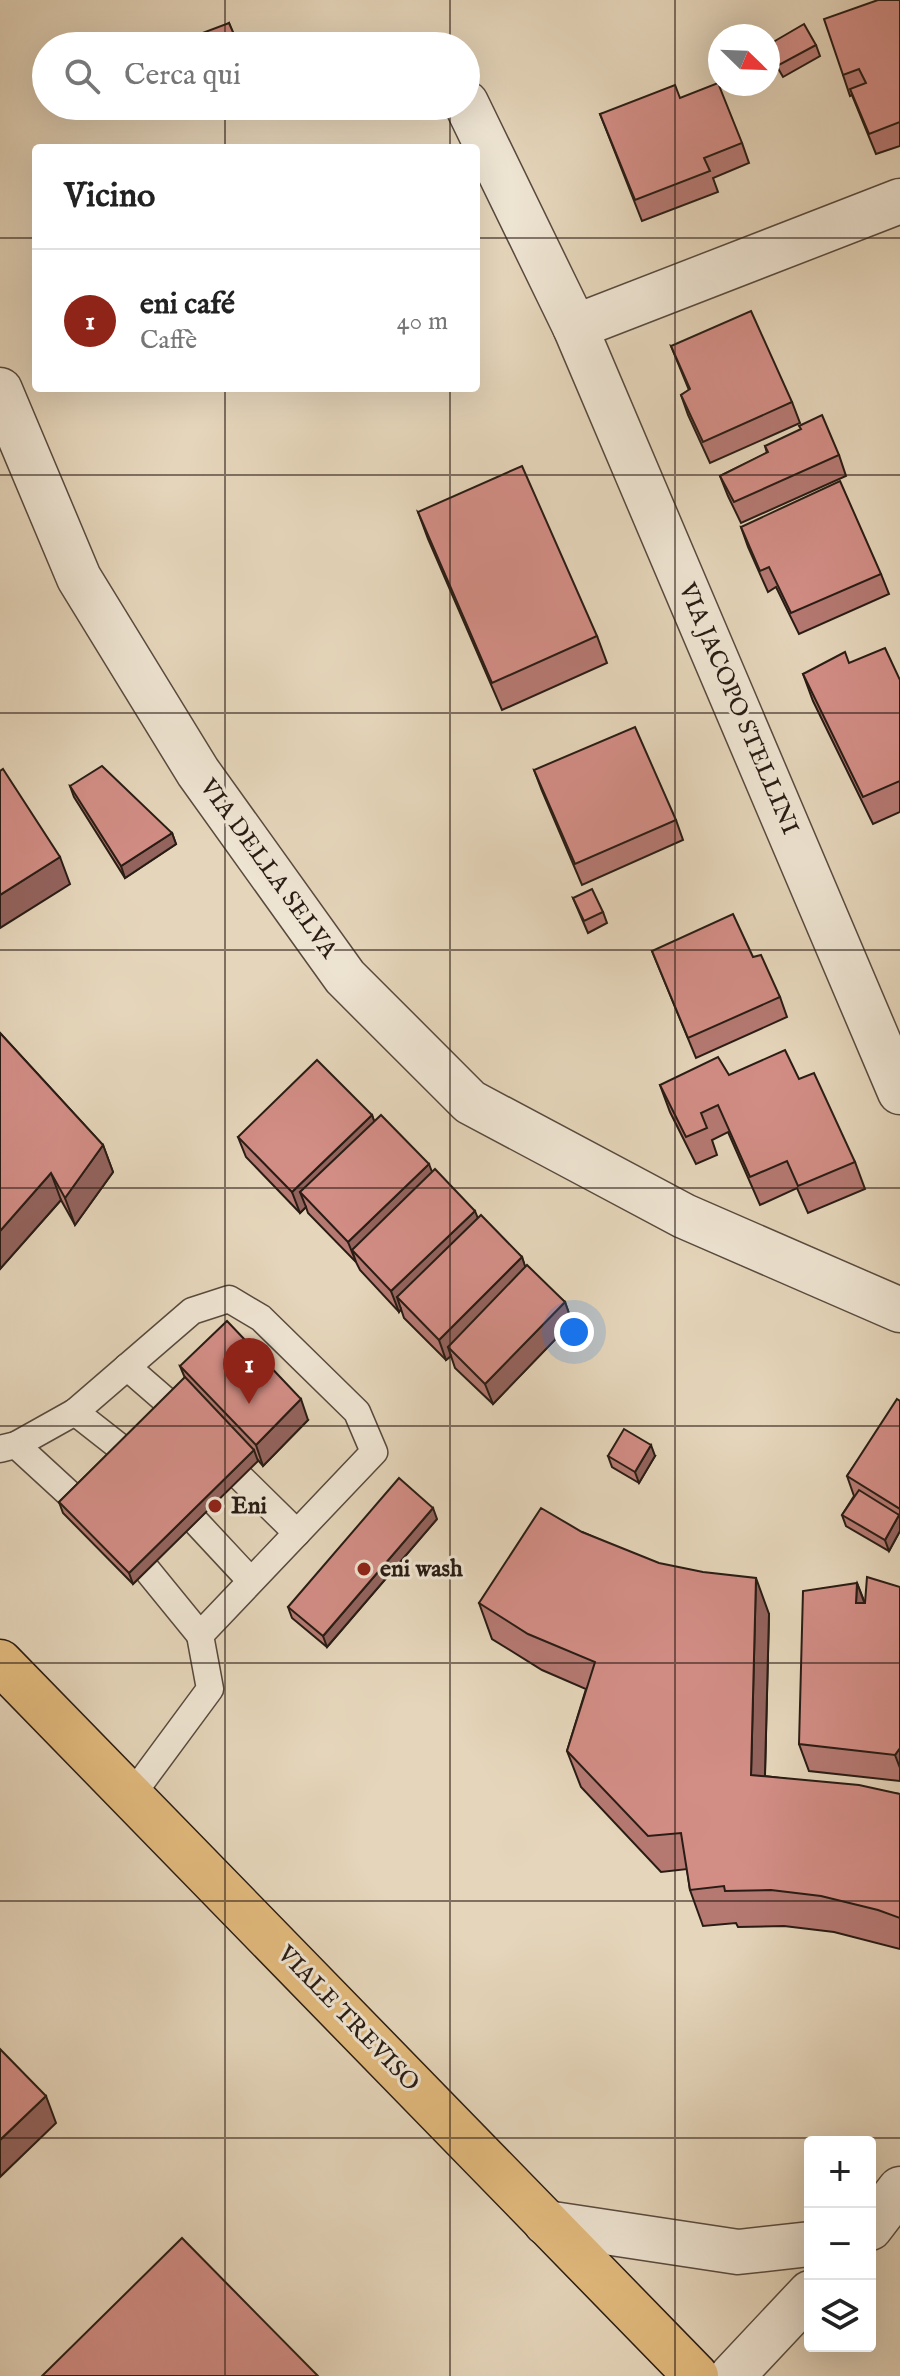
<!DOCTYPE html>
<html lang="it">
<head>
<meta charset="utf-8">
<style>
  body { margin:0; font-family:"IM FELL English",serif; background:#f2f2f2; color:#222 }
  .controls { position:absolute; right:24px; bottom:24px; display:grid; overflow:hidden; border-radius:8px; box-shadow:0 8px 32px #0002 }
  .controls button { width:72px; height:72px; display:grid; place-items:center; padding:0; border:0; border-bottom:2px solid #e0e0e0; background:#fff; color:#222; font:40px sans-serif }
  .compass { position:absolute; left:708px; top:24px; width:72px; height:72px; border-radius:50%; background:#fff; box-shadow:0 8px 32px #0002; rotate:113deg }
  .you { position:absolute; left:574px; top:1332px; width:28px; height:28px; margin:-20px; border:6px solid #fff; border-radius:50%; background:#1a73e8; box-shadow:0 0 0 12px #1a73e833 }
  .badge { display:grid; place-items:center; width:52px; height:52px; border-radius:50%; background:#8f2418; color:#fff; font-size:26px; font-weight:700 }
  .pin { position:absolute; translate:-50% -66px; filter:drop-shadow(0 2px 4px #0008) }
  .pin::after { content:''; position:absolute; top:42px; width:28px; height:24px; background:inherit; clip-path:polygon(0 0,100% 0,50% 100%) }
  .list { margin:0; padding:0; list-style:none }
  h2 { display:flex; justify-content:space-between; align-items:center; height:104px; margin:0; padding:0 32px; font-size:34px }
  h2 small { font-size:26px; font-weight:400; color:#767676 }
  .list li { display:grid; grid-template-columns:52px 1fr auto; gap:24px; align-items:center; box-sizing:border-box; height:144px; padding:0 32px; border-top:2px solid #e0e0e0 }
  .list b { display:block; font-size:30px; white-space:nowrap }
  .list p { margin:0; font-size:26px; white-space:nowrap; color:#767676 }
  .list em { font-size:26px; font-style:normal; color:#767676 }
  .icon { flex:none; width:44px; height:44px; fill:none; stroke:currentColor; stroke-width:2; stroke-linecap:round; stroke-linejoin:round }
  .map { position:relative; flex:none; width:900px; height:2376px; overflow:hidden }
  .search { position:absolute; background:#fff; box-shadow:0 8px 32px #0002; left:32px; top:32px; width:448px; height:88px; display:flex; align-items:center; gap:20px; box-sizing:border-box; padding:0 28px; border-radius:44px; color:#767676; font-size:30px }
  .panel { position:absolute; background:#fff; box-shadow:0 8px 32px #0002; left:32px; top:144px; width:448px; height:248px; border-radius:8px }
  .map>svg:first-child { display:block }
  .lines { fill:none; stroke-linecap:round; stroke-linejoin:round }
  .service-casing { stroke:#584a3e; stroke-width:29 }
  .minor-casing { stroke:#584a3e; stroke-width:47 }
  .primary-casing { stroke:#291c14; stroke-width:47 }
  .service { stroke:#eee4d2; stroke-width:26 }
  .minor { stroke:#eee4d2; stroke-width:44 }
  .primary { stroke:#e2ba7d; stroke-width:44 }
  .wall { fill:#b57972; stroke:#291c14; stroke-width:2 }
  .shaded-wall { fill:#93635d; stroke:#291c14; stroke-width:2 }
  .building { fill:#d28d85; stroke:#291c14; stroke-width:2 }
  .grid { fill:none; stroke:#291c14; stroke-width:2; stroke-opacity:0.55 }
  .poi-dot { fill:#8f2418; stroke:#eee4d2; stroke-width:3 }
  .labels { text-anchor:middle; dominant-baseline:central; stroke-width:6; stroke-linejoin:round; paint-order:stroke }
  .street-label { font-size:24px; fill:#291c14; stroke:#eee4d2 }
  .poi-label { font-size:24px; font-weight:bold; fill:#291c14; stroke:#eee4d2; text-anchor:start }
</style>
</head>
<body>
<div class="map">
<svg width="900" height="2376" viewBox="0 0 900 2376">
  <rect width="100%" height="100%" fill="#e5d5ba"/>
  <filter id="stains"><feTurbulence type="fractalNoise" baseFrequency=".0025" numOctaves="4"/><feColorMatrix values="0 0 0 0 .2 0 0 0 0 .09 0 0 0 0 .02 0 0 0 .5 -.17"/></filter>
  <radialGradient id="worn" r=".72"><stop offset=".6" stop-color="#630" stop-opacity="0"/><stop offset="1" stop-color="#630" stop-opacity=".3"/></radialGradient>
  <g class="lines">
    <g class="service-casing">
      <g id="service">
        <polyline points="127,1367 172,1406"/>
        <polyline points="75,1412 126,1452"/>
        <polyline points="16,1445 77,1501"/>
        <polyline points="0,1449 16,1445 75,1412 192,1311 229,1299 261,1318 357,1412 374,1452 200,1635 210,1689 131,1796"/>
        <polyline points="240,1477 297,1533"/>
        <polyline points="196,1522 250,1580"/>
        <polyline points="147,1570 200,1635"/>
      </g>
    </g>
    <g class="minor-casing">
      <g id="minor">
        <polyline points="466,103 575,327 900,1092"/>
        <polyline points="575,327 900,201"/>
        <polyline points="0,390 79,578 198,772 345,977 470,1102 684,1216 900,1310"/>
        <polyline points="546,2223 738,2252 810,2244"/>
        <polyline points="870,2228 900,2189"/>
        <polyline points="732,2376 810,2293"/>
      </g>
    </g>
    <g class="primary-casing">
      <polyline id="primary" points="0,1662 696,2376"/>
    </g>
    <use href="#service" class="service"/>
    <use href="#minor" class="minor"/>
    <use href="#primary" class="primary"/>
  </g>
  <g class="wall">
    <polygon points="900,0 900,146 876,154 852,95 850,96 843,75"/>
    <polygon points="229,23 238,46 201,46"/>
    <polygon points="816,45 820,56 783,77 771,56 768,47"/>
    <polygon points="680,98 742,143 749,163 713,178 718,192 642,221 600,114"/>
    <polygon points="671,346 792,402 800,423 710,463 688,415 681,395 689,390"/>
    <polygon points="765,446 839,455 846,476 741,523 728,496 720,476 767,453"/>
    <polygon points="418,512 597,636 607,663 502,710 428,539"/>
    <polygon points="741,527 881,574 889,594 799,634 776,587 768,592 748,547"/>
    <polygon points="849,663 900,680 900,812 873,824 813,701 803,674"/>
    <polygon points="534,770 676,820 683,840 582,885 542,791"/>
    <polygon points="70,786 172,833 176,844 125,878 74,797"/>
    <polygon points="573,898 603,912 607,923 588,933"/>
    <polygon points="652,951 753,957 780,997 787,1017 696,1058"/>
    <polygon points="0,1033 103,1145 113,1172 75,1225 61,1200 0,1269"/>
    <polygon points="729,1075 799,1079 855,1162 865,1189 808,1213 797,1188 760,1205 728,1132 712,1140 717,1155 696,1164 670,1112 660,1085"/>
    <polygon points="372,1115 374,1121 432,1172 478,1218 522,1257 525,1267 565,1302 572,1322 493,1404 455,1368 451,1356 446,1360 404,1318 401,1309 399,1312 360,1270 356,1262 308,1213 306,1207 300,1213 246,1157 238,1137"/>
    <polygon points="180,1366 308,1420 263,1466 258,1460 133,1584 63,1513 59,1502 185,1378"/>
    <polygon points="900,1401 900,1531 889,1551 846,1526 842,1515 854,1496 847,1476"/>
    <polygon points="608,1456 655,1456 639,1483 612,1467"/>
    <polygon points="437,1519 327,1647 292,1618 288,1607"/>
    <polygon points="582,1532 769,1614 765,1776 900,1794 900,1949 834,1932 784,1926 738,1927 736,1923 703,1926 690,1890 687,1869 661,1872 581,1787 567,1751 586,1689 542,1670 492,1639 479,1603"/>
    <polygon points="857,1583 865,1603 900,1587 900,1781 809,1771 799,1744"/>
  </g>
  <g class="shaded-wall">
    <polygon points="172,833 176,844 125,878 121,866"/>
    <polygon points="60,857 70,884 0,928 0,895"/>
    <polygon points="372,1115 379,1135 300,1192 306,1207 300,1213 292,1192"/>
    <polygon points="103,1145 113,1172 75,1225 65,1198"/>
    <polygon points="429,1164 437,1185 352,1250 356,1262 348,1242"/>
    <polygon points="51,1173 61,1200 0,1269 0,1231"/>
    <polygon points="475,1211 483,1231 397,1297 401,1309 399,1312 391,1291"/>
    <polygon points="522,1257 529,1278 448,1347 451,1356 446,1360 439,1340"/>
    <polygon points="565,1302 572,1322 493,1404 485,1384"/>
    <polygon points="301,1399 308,1420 263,1466 256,1445"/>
    <polygon points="651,1445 655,1456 639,1483 635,1472"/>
    <polygon points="254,1450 258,1461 133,1584 129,1573"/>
    <polygon points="433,1508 437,1519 327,1647 323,1636"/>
    <polygon points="899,1515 900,1519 900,1531 889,1551 885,1540"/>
    <polygon points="756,1578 769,1614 764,1811 751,1775"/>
    <polygon points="857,1583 867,1610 856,1603"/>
    <polygon points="900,1748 900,1768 895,1755"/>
    <polygon points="46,2096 56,2123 0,2177 0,2140"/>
  </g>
  <g class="building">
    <polygon points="878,0 900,0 900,122 869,134 850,89 866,83 859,69 843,75 824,19"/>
    <polygon points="229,23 236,39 217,46 201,46 197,35"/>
    <polygon points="804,24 816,45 779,65 768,45"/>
    <polygon points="718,83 742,143 704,158 710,171 635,200 600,114 675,85 680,98"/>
    <polygon points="751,311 792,402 703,442 681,395 690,389 671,346"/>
    <polygon points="822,415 839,455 734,502 720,476 768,452 765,446 801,429 799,426"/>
    <polygon points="522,466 597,636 492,683 418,512"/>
    <polygon points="840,481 881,574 791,613 769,567 760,571 741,527"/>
    <polygon points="885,648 900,680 900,781 863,797 803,674 845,652 849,663"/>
    <polygon points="635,727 676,820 575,864 534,770"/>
    <polygon points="102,766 172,833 121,866 70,786"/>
    <polygon points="3,769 60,857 0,895 0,771"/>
    <polygon points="592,889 603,912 584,921 573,898"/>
    <polygon points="733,914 753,957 761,955 780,997 688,1038 652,951"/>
    <polygon points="0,1033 103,1145 65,1198 51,1173 0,1231"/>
    <polygon points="785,1050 799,1079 814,1073 855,1162 798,1186 787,1161 750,1177 718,1105 701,1113 707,1128 686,1137 660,1085 718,1057 729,1075"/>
    <polygon points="317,1060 372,1115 292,1192 238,1137"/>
    <polygon points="381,1115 429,1164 348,1242 300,1192"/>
    <polygon points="435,1169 475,1211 391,1291 352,1250"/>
    <polygon points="481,1215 522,1257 439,1340 397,1297"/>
    <polygon points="527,1265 565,1302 485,1384 448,1347"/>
    <polygon points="227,1321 301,1399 256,1445 180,1366"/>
    <polygon points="185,1377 254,1450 129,1573 59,1502"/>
    <polygon points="897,1399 900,1401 900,1509 847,1476"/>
    <polygon points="624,1429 651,1445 635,1472 608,1456"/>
    <polygon points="399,1478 433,1508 323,1636 288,1607"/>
    <polygon points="859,1490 899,1515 885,1540 842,1515"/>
    <polygon points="541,1508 582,1532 659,1563 703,1572 756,1578 751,1775 859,1785 900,1794 900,1918 878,1910 821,1896 771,1890 725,1891 724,1886 690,1890 681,1833 648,1836 567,1751 595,1662 528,1634 479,1603"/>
    <polygon points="867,1577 900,1587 900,1748 895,1755 799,1744 803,1591 857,1583 856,1603 865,1603"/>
    <polygon points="0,2049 46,2096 0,2140"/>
    <polygon points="182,2238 318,2376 42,2376"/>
  </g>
  <path class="grid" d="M225,0V46M450,0V46M675,0V2376M225,106V148M450,106V148M0,238H36M476,238H900M225,388V2376M450,388V2376M0,475H900M0,713H900M0,950H900M0,1188H900M0,1426H900M0,1663H900M0,1901H900M0,2138H900"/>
  <g class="poi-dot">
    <circle cx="215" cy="1506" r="8"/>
    <circle cx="364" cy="1569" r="8"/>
  </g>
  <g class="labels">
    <g class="street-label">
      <text transform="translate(738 709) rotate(67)">VIA JACOPO STELLINI</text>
      <text transform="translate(268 869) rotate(54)">VIA DELLA SELVA</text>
      <text transform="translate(348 2019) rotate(46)">VIALE TREVISO</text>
    </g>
    <g class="poi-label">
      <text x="231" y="1506">Eni</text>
      <text x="380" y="1569">eni wash</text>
    </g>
  </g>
  <rect width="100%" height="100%" filter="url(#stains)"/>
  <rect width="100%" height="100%" fill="url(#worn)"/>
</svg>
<div class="controls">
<button>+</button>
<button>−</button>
<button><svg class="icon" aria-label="layers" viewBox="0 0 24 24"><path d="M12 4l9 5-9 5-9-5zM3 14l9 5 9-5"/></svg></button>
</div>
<svg class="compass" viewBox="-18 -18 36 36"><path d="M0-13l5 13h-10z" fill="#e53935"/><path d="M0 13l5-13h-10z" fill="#767676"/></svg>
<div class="you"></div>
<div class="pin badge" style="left:249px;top:1404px">1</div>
<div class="search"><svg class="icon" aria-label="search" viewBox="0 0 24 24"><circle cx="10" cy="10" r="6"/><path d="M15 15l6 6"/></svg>Cerca qui</div>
<section class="panel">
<h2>Vicino<small></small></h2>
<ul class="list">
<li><span class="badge">1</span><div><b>eni café</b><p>Caffè</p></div><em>40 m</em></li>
</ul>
</section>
</div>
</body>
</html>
